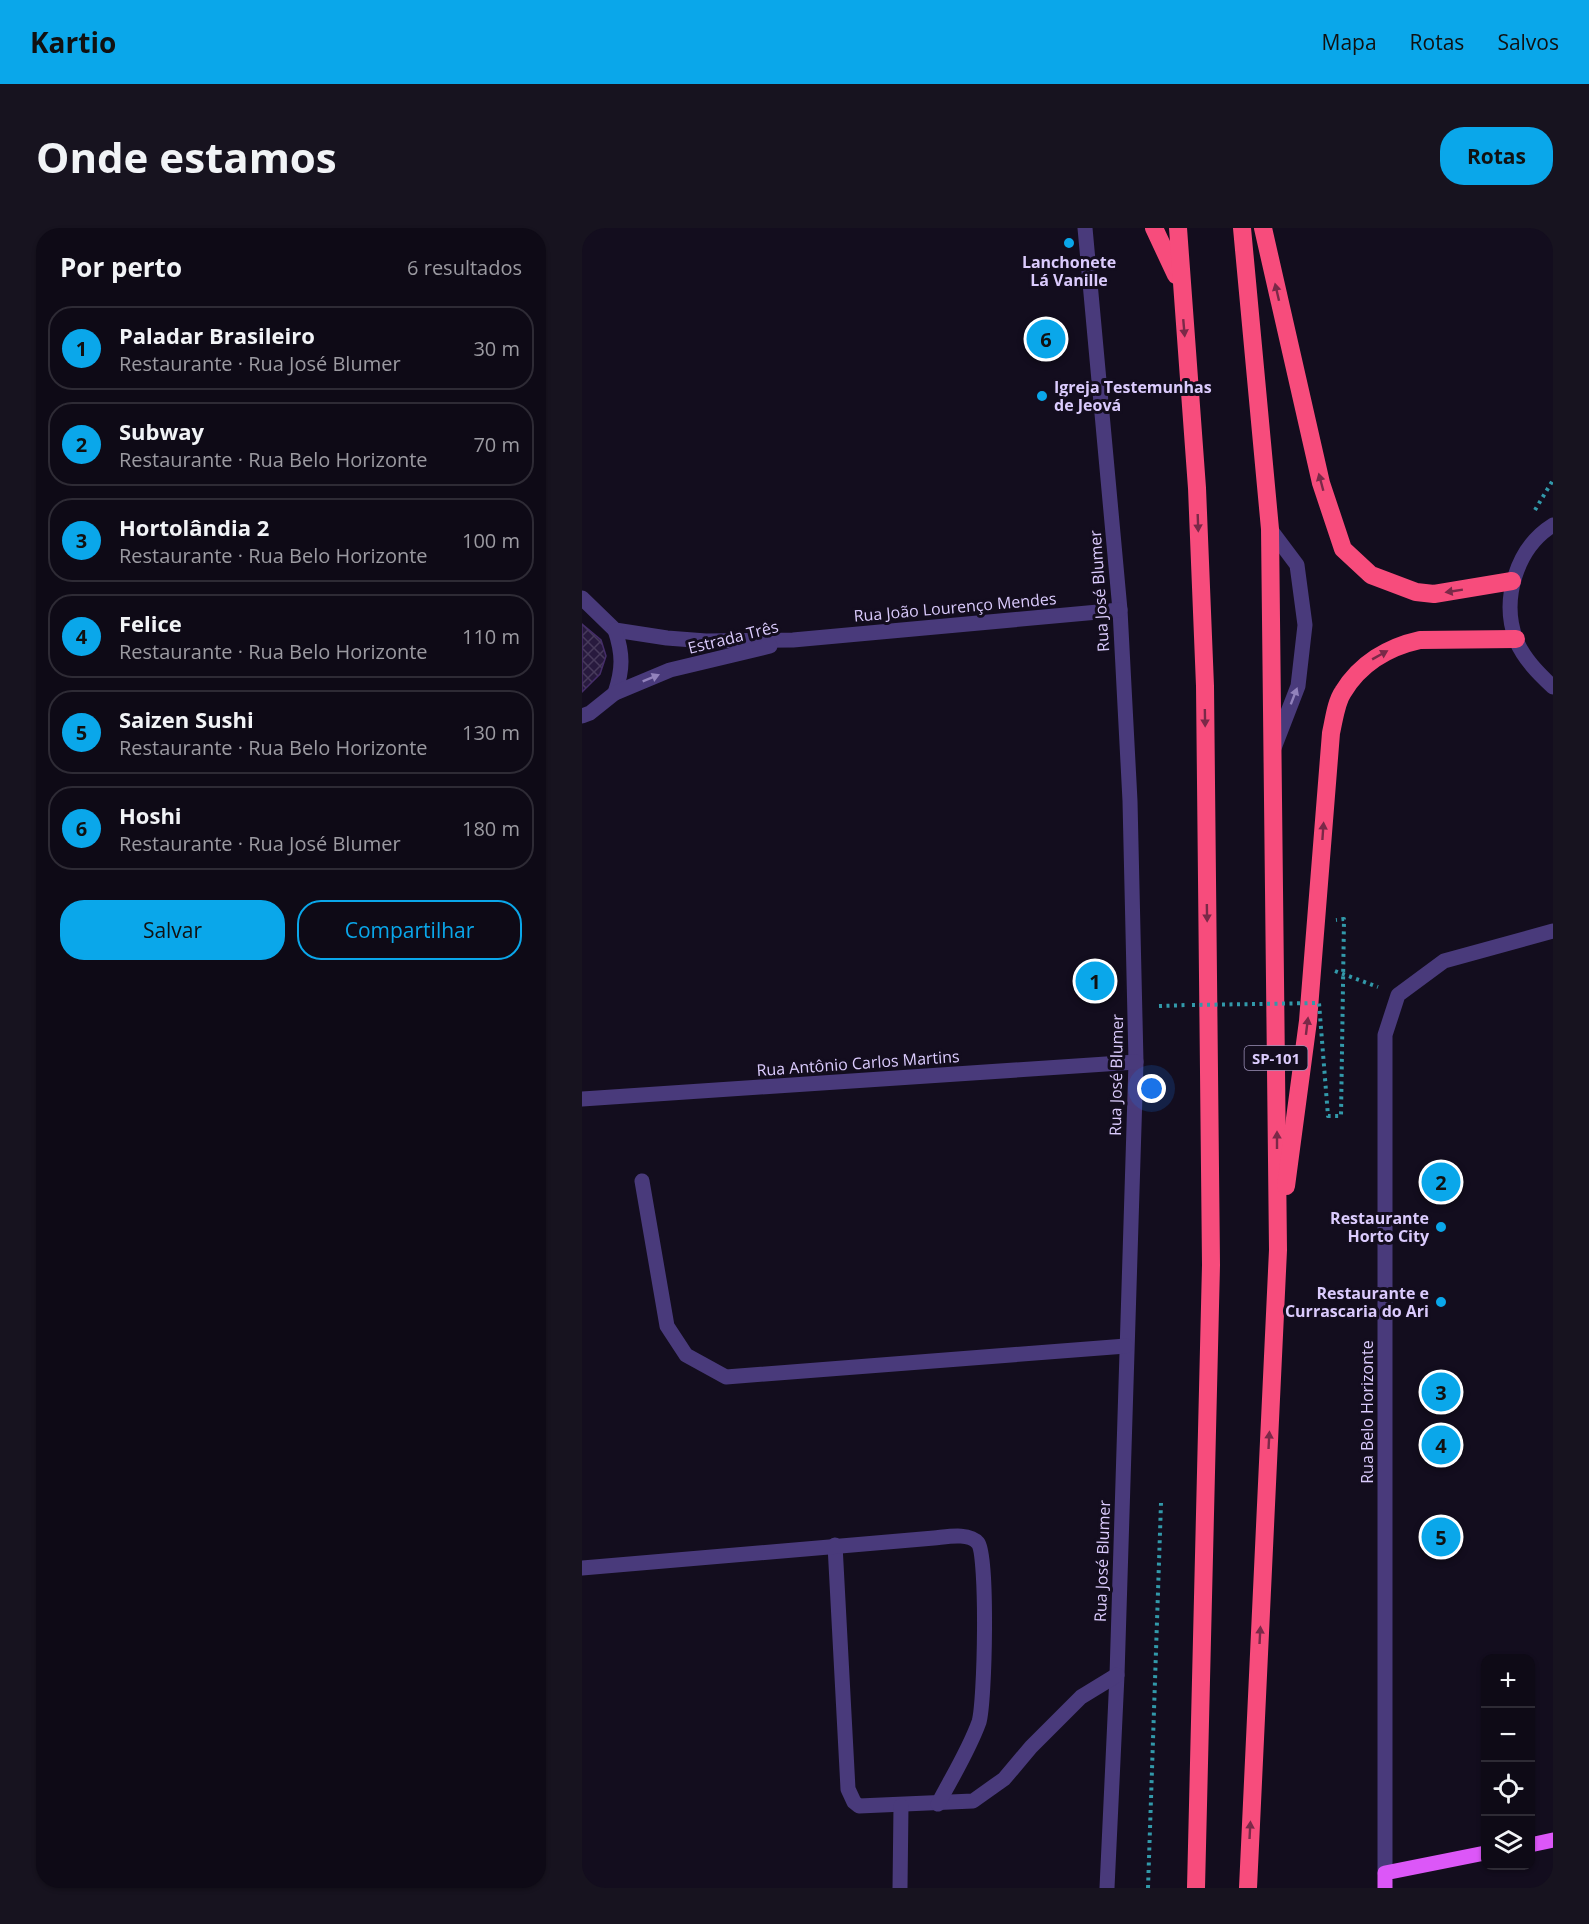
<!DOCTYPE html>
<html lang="pt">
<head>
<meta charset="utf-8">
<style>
  body { margin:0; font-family:"Open Sans",sans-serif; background:#17131f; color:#f1f3f6 }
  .controls { position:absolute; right:18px; bottom:18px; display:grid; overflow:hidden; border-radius:12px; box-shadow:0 2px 4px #0004 }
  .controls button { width:54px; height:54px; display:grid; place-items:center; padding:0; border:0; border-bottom:2px solid #2e2b35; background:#0e0a16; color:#f1f3f6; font:30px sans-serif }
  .you { position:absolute; left:570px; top:861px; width:21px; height:21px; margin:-15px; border:4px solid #fff; border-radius:50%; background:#1a73e8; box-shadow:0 0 0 9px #1a73e833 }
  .badge { display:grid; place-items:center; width:39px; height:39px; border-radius:50%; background:#0aa7ea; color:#111; font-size:20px; font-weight:700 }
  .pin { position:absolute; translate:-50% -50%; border:3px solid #fff; box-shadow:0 2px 6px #0006 }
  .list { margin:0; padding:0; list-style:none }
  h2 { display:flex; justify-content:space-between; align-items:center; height:78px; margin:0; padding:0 24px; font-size:26px }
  h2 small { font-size:20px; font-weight:400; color:#9b9aa1 }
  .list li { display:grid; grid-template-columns:39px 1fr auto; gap:18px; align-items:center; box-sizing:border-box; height:84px; margin:0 12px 12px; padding:0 12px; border:2px solid #2e2b35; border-radius:24px }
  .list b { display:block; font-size:22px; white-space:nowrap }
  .list p { margin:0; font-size:20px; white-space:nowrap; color:#9b9aa1 }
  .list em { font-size:20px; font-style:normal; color:#9b9aa1 }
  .actions { display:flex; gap:12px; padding:18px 24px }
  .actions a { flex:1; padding:14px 0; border:2px solid #0aa7ea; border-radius:24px; text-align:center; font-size:21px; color:#0aa7ea }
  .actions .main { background:#0aa7ea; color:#111 }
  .icon { flex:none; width:33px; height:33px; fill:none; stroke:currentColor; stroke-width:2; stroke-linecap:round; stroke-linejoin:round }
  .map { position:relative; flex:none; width:971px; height:1660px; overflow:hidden; border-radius:24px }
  header { display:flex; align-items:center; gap:36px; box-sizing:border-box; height:84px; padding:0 30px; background:#0aa7ea; color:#111 }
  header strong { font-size:28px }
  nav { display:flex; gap:33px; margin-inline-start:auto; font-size:21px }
  .intro { display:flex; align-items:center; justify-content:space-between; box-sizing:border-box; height:144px; padding:0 36px }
  h1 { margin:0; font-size:42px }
  .button { padding:15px 27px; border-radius:24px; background:#0aa7ea; color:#111; font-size:21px; font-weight:700 }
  main { display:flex; gap:36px; padding:0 36px }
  aside { flex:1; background:#0e0a16; border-radius:24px; box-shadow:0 2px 4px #0004 }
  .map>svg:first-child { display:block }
  .building { fill:url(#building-cross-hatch); stroke:#452d69; stroke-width:1.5 }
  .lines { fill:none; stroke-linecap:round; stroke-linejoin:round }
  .path { stroke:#3299aa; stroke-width:4; stroke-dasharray:3 4.5; stroke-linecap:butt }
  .minor { stroke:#493a7b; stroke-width:15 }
  .major { stroke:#dc57f8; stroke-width:15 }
  .highway { stroke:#f74c7c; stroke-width:18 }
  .path-bridge { stroke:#3299aa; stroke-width:4; stroke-dasharray:3 4.5; stroke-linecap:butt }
  .oneway { fill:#7a2948 }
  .oneway2 { fill:#9282bc }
  .poi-dot { fill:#0aa7ea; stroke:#130d1e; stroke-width:2 }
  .labels { text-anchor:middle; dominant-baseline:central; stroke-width:6; stroke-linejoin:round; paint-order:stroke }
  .shield { fill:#130d1e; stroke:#9f92ba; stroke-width:1.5 }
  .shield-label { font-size:15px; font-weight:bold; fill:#dbcbfd }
  .poi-label { font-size:16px; font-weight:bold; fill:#dbcbfd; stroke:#130d1e; text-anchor:end }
  .street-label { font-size:16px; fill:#dbcbfd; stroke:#130d1e }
</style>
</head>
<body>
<header>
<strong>Kartio</strong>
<nav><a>Mapa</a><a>Rotas</a><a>Salvos</a></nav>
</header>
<div class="intro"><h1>Onde estamos</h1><a class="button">Rotas</a></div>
<main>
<aside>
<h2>Por perto<small>6 resultados</small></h2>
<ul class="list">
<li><span class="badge">1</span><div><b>Paladar Brasileiro</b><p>Restaurante · Rua José Blumer</p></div><em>30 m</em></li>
<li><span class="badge">2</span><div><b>Subway</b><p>Restaurante · Rua Belo Horizonte</p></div><em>70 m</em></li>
<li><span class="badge">3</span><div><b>Hortolândia 2</b><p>Restaurante · Rua Belo Horizonte</p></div><em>100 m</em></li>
<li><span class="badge">4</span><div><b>Felice</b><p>Restaurante · Rua Belo Horizonte</p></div><em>110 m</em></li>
<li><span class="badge">5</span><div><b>Saizen Sushi</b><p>Restaurante · Rua Belo Horizonte</p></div><em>130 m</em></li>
<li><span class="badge">6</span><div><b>Hoshi</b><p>Restaurante · Rua José Blumer</p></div><em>180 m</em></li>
</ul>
<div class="actions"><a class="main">Salvar</a><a>Compartilhar</a></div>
</aside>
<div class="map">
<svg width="971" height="1660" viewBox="0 0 971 1660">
  <defs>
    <pattern id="building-cross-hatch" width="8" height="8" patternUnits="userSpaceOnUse" patternTransform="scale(1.5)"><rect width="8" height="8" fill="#281a3e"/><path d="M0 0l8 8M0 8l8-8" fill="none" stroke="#473a5b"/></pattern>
  </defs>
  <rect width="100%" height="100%" fill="#130d1e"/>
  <polygon class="building" points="0,396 19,412 24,428 18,446 0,464"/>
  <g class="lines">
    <g class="path">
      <polyline points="953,282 971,252"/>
      <polyline points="753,743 796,759"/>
      <polyline points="577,778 606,777"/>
      <polyline points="566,1660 579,1275"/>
    </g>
    <g class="minor">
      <polyline points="503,0 538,382 548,573 554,834 535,1447 525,1660"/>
      <path d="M971,297C934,320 919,372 934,412C942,431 956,445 971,459"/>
      <polyline points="688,301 715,337 723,397 716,458 692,520"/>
      <polyline points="0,370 33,402 85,410 124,413 211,412 538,382"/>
      <path d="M33,465C41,441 41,426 33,402"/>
      <polyline points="0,488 8,485 33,465 88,442 188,418"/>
      <polyline points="0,871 554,834"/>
      <polyline points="60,953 85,1098 104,1127 144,1149 544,1118"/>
      <polyline points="253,1317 266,1561 272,1574 277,1578 391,1573 422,1551 449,1519 499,1469 535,1447"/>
      <path d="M0,1340L352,1310C364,1309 387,1304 396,1315C406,1328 403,1474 397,1494C387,1522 370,1549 356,1576"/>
      <polyline points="803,1645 803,807 816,767 862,733 971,703"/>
      <polyline points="318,1660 319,1578"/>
    </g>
    <g class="major">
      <polyline points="948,1617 971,1612"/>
      <polyline points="803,1660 803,1645 903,1625"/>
    </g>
    <g class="highway">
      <polyline points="572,0 594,47"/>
      <polyline points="596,0 615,260 623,458 629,1037 614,1660"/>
      <polyline points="660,0 688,301 696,1022 666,1660"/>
      <polyline points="681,0 739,255 761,321 789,347 834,364 852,366 930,353"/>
      <path d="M704,958L726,793L749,505C752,492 754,474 761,464C778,436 806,419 838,412L934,411"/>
    </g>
    <polyline class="path-bridge" points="610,777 737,775 746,888 759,888 762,691 754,692"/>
  </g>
  <defs><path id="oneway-solid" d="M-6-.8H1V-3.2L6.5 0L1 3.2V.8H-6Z" transform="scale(1.5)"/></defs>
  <g class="oneway">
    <use href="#oneway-solid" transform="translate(695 64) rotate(-103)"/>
    <use href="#oneway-solid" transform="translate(602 100) rotate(85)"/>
    <use href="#oneway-solid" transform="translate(739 254) rotate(-105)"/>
    <use href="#oneway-solid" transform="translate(616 295) rotate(88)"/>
    <use href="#oneway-solid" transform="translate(872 363) rotate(171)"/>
    <use href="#oneway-solid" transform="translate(798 427) rotate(-29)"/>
    <use href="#oneway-solid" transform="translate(623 490) rotate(89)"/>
    <use href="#oneway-solid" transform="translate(741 603) rotate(-86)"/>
    <use href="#oneway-solid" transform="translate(625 685) rotate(89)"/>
    <use href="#oneway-solid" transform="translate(725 798) rotate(-83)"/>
    <use href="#oneway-solid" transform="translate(695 912) rotate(-90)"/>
    <use href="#oneway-solid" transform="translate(687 1212) rotate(-87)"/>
    <use href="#oneway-solid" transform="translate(678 1407) rotate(-87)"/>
    <use href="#oneway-solid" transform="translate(668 1602) rotate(-87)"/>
  </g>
  <g class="oneway2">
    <use href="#oneway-solid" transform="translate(69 450) rotate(-22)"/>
    <use href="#oneway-solid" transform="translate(712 468) rotate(-69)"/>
  </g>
  <g class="poi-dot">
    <circle cx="487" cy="15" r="6"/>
    <circle cx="460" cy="168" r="6"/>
    <circle cx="859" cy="999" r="6"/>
    <circle cx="859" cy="1074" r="6"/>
  </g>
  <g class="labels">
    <rect class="shield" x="662.5" y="818" width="63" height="24" rx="4.5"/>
    <g class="shield-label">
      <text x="694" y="830">SP-101</text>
    </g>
    <g class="poi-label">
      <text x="487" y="34" text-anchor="middle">Lanchonete<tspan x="487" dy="18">Lá Vanille</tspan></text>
      <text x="472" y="159" text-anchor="start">Igreja Testemunhas<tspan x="472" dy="18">de Jeová</tspan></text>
      <text x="847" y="990">Restaurante<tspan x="847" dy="18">Horto City</tspan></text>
      <text x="847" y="1065">Restaurante e<tspan x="847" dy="18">Currascaria do Ari</tspan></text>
    </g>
    <g class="street-label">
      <text transform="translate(517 363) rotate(-94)">Rua José Blumer</text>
      <text transform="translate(373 379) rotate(-5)">Rua João Lourenço Mendes</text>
      <text transform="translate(151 409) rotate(-14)">Estrada Três</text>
      <text transform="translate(276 835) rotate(-4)">Rua Antônio Carlos Martins</text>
      <text transform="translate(534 847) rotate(-89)">Rua José Blumer</text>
      <text transform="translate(785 1184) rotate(-90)">Rua Belo Horizonte</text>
      <text transform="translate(520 1333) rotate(-88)">Rua José Blumer</text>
    </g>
  </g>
</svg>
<div class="controls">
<button>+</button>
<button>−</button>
<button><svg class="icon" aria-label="locate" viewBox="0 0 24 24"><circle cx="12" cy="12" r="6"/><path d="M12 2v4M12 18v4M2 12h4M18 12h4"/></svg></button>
<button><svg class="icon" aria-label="layers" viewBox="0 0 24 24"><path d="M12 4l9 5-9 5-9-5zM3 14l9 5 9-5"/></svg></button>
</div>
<div class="you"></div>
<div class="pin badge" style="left:513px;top:753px">1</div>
<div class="pin badge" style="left:859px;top:954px">2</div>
<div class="pin badge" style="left:859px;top:1164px">3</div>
<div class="pin badge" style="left:859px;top:1217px">4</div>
<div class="pin badge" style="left:859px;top:1309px">5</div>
<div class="pin badge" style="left:464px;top:111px">6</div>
</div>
</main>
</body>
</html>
